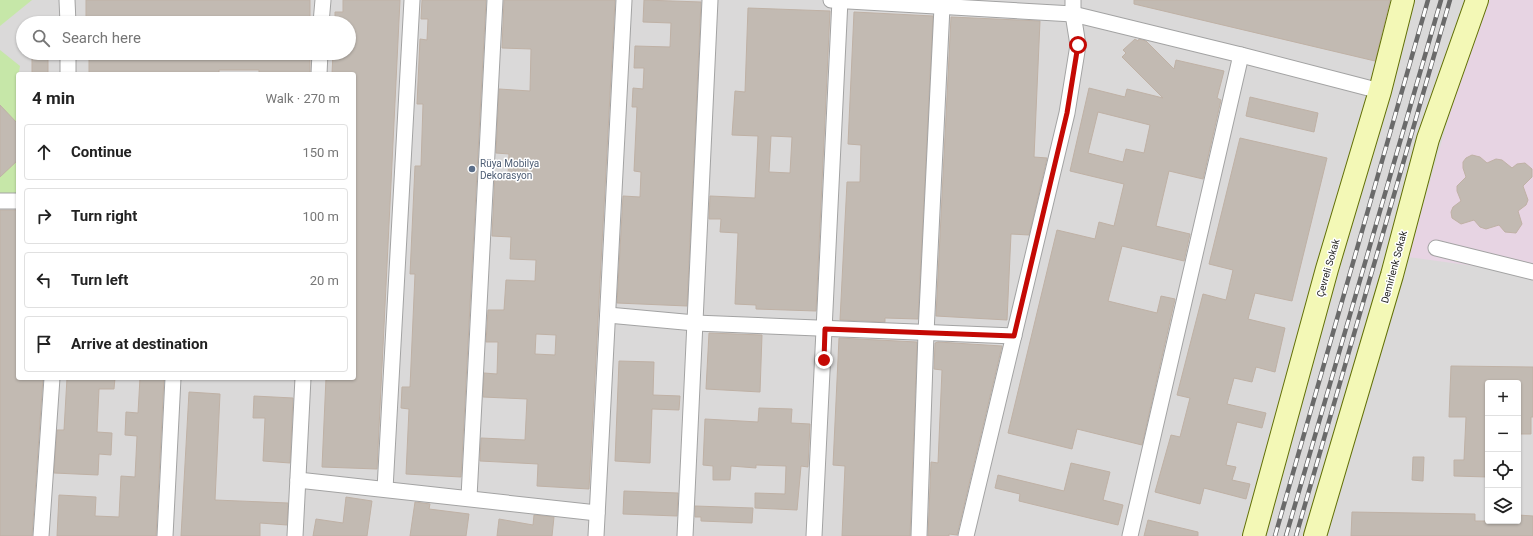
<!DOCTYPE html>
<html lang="en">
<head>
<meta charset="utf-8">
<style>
  body { margin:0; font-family:Roboto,sans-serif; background:#f6f6f6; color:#222 }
  .controls { position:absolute; right:12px; bottom:12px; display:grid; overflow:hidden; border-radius:4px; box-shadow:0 1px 3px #0004 }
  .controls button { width:36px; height:36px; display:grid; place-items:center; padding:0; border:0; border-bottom:1px solid #e0e0e0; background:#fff; color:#222; font:20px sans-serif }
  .stop { position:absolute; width:12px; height:12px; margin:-9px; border:3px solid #c40904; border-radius:50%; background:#fff }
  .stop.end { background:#c40904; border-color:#fff; box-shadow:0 1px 4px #0008 }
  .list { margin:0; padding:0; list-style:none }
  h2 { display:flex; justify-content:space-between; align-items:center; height:52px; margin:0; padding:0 16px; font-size:17px }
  h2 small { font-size:13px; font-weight:400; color:#767676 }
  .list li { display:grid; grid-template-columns:26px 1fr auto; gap:12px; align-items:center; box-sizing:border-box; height:56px; margin:0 8px 8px; padding:0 8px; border:1px solid #e0e0e0; border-radius:4px }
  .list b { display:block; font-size:15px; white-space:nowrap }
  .list em { font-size:13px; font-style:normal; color:#767676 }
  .icon { flex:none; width:22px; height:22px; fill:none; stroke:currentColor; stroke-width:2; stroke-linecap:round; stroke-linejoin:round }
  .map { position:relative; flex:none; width:1533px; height:536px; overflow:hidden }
  .search { position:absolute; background:#fff; box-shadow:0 1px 3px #0004; left:16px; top:16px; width:340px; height:44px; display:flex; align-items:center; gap:10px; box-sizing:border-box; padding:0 14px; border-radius:22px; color:#767676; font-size:15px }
  .panel { position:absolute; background:#fff; box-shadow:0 1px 3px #0004; left:16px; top:72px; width:340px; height:308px; border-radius:4px }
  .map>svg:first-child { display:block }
  .residential { fill:#dad9d9; fill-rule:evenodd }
  .industrial { fill:#e7d4e3 }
  .grass { fill:#c6e7a8 }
  .building { fill:#c2bab2; stroke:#bfb1a5; fill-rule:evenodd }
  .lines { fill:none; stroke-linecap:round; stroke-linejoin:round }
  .street-casing { stroke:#a3a3a3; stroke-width:17 }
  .secondary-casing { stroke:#627007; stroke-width:24 }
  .street { stroke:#fff; stroke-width:15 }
  .secondary { stroke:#f3f8b6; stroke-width:22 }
  .rail-casing { stroke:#6a6a6a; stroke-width:4.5 }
  .rail { stroke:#fff; stroke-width:3; stroke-dasharray:9; stroke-linecap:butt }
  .route { stroke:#c40904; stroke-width:5 }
  .service-dot { fill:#5c6f8a; stroke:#fff; stroke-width:1.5 }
  .labels { text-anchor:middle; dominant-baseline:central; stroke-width:3; stroke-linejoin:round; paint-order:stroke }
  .service-label { font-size:10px; fill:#4e5e75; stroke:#fff; text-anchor:start }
  .street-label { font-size:10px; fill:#1c1c1c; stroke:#fff }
</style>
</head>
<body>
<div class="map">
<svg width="1533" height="536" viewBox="0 0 1533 536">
  <rect width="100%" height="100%" fill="#eeeae2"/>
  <path class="residential" d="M0,0H1533V536H0ZM23,23H349V53H23ZM18,74H354V378H18ZM1488,383H1518V521H1488Z"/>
  <polygon class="industrial" points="1483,0 1533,0 1533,274 1408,257"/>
  <g class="grass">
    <polygon points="0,0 32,0 0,26"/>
    <polygon points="0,50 20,66 16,90 18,91 18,194 0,194"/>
  </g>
  <g class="building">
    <polygon points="86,0 310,0 310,23 89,23 89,17 86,17"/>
    <polygon points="343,0 400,0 377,469 322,467 326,378 354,378 354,74 332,74 333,53 349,53 349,23 335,23 335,12 343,12"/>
    <polygon points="422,0 486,0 461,477 406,474 409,409 401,408 402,387 410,387 415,274 410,274 415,166 421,166 423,104 417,104 420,39 427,40 428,19 421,19"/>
    <path d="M504,0H615L589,489L537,486L538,464L480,461L481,438L525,440L527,399L483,397L484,373L497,374L498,342H486L488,310H504L506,280L535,281L536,260L510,259L511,237L492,236L495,174L508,175L509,154L496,153L499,89L530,91L531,49L502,48ZM536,334L556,335L555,355L535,354Z"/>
    <polygon points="644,0 701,2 687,306 617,303 623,196 640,197 641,172 634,171 637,107 632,107 633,88 643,89 644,68 634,68 635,46 670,47 671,23 643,22"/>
    <polygon points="1134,0 1390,0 1375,61 1134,4"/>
    <path d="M748,8L830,11L816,311L756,309V305L735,304L738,233L720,232L721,219H709L710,196L755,198L758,136L732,135L735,91L745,92ZM771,136L792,137L790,173L769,172Z"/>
    <polygon points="854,12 933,16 918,319 885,318 885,322 840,320 847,182 860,182 861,145 848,144"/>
    <polygon points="951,17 1040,21 1034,157 1047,158 1029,235 1011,234 1007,320 936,316"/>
    <path d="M1135,39L1138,41L1139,39L1146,41L1174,69L1176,60L1224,71L1217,98L1221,100L1203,179L1169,171L1156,226L1190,234L1184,261L1122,246L1108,301L1157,313L1161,296L1175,299L1142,445L1077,429L1072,449L1008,433L1057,230L1095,239L1099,222L1114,226L1124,184L1070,171L1089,88L1125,97L1127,89L1163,98L1122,57L1126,53L1123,50ZM1098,112L1150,125L1144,153L1126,149L1123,162L1088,153Z"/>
    <rect x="32" y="53" width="16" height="21"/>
    <polygon points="89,53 310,53 310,74 259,74 259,70 219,70 219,74 89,74"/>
    <polygon points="1250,97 1318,113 1314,132 1246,116"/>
    <polygon points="0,105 18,124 18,160 0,177"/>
    <polygon points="1240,138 1327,158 1292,301 1255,293 1248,319 1285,328 1275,372 1256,367 1252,382 1234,378 1227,404 1266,413 1262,428 1237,422 1226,465 1236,467 1232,480 1250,484 1246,499 1204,488 1200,504 1155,492 1171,435 1180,437 1190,398 1177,395 1203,294 1226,300 1233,270 1209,264"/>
    <polygon points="1472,155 1480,157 1487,163 1496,159 1502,160 1512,168 1517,164 1525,163 1532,169 1532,177 1523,186 1528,200 1526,205 1518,211 1522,224 1516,233 1505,232 1499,225 1486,229 1480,227 1474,220 1461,224 1452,218 1451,212 1453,207 1461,201 1457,191 1457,186 1466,177 1463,168 1463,162 1466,158"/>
    <polygon points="0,210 18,210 18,378 43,378 32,536 0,536"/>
    <polygon points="709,333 762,335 760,392 706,389"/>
    <polygon points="839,338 917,342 910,536 842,536 845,466 833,465"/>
    <polygon points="938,342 1002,346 957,535 949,534 949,536 928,536 931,462 938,463 942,370 934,369 935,343"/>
    <polygon points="619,361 654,362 653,395 680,396 679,410 652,409 650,463 615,461"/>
    <polygon points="1451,366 1533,367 1533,417 1531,417 1531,434 1518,434 1518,383 1488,383 1488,477 1454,476 1454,460 1464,460 1466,417 1449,417"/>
    <polygon points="67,378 115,378 114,389 99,389 97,432 112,433 111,455 99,454 98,475 54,473 57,430 64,430"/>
    <polygon points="140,378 164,378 156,536 57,536 59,495 96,497 95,516 119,517 121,476 135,477 137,436 125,435 126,412 138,413"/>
    <polygon points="189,392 220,394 215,500 288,503 287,525 260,523 260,536 181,536"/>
    <polygon points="254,396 293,398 290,463 263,461 265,418 253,418"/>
    <polygon points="759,408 792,409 791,423 810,424 808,467 801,466 797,510 755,508 755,493 785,494 786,466 756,465 756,468 731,466 730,480 713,480 713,466 703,465 705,419 758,422"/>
    <polygon points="1413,457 1424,457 1423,481 1412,480"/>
    <polygon points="1071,463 1110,472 1103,500 1123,505 1118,525 1019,501 1020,494 995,488 998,475 1064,491"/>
    <polygon points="624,491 678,493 677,516 623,514"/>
    <polygon points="346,497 372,501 367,536 313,536 316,519 343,523"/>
    <polygon points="415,502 430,504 429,509 469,514 466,536 410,536"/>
    <polygon points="695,506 753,508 752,523 701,521 701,517 695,517"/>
    <polygon points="1352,512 1475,514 1475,521 1518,521 1518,515 1533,516 1533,536 1351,536"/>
    <polygon points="534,515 554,517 552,536 497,536 499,519 533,525"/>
    <polygon points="1148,520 1198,532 1198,536 1144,536"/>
  </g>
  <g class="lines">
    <g class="street-casing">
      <g id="street">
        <polyline points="67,0 68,23"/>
        <polyline points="831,0 1073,14 1241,55 1130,536"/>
        <polyline points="321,23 323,0"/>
        <polyline points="68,53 68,74"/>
        <polyline points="1241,55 1380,91"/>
        <polyline points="319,74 320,53"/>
        <polyline points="0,201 18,201"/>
        <polyline points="1436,248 1533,272"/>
        <polyline points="608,315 695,323 1014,336"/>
        <polyline points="298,480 597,513"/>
        <polyline points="385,489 412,0"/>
        <polyline points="469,497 495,0"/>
        <polyline points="41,536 52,378"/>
        <polyline points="165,536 173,378"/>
        <polyline points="295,536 303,378"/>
        <polyline points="596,536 624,0"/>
        <polyline points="685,536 710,0"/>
        <polyline points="814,536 840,0"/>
        <polyline points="919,536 926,333 942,7"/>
        <polyline points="966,536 1067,113 1078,45 1073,14 1073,0"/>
      </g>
    </g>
    <g class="secondary-casing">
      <g id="secondary">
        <polyline points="1254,536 1327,269 1380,91 1403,0"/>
        <polyline points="1315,536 1392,275 1428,139 1477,0"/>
      </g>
    </g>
    <use href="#street" class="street"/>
    <use href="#secondary" class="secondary"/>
    <g class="rail-casing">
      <g id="rail">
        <polyline points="1275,536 1428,0"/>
        <polyline points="1286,536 1441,0"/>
        <polyline points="1296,536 1450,0"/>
      </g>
    </g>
    <use href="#rail" class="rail"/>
  </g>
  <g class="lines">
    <polyline class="route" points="824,360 825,329 1014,336 1067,113 1078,45"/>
  </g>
  <circle class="service-dot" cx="472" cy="169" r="4"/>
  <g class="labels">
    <g class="service-label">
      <text x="480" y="163">Rüya Mobilya<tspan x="480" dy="12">Dekorasyon</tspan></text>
    </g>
    <g class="street-label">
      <text transform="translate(1394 267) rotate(-75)">Demirlenk Sokak</text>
      <text transform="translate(1328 268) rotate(-74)">Çevreli Sokak</text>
    </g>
  </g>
</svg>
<div class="controls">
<button>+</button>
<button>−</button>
<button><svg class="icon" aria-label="locate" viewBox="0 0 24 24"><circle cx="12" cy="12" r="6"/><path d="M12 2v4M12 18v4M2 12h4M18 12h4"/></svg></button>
<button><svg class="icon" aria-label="layers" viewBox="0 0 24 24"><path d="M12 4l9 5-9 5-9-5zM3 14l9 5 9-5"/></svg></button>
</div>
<div class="stop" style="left:1078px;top:45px"></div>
<div class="stop end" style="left:824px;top:360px"></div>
<div class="search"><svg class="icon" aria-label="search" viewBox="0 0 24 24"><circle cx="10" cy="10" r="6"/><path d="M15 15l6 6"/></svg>Search here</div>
<section class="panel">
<h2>4 min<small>Walk · 270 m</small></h2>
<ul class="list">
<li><svg class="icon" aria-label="ahead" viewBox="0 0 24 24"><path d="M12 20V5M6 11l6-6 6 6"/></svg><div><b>Continue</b></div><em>150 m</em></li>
<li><svg class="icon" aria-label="right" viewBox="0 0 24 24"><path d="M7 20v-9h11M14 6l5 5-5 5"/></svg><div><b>Turn right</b></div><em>100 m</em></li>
<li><svg class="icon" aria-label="left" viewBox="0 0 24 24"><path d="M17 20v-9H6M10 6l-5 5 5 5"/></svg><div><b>Turn left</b></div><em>20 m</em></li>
<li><svg class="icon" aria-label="arrive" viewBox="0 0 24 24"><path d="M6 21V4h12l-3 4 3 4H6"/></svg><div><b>Arrive at destination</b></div></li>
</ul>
</section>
</div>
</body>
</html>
